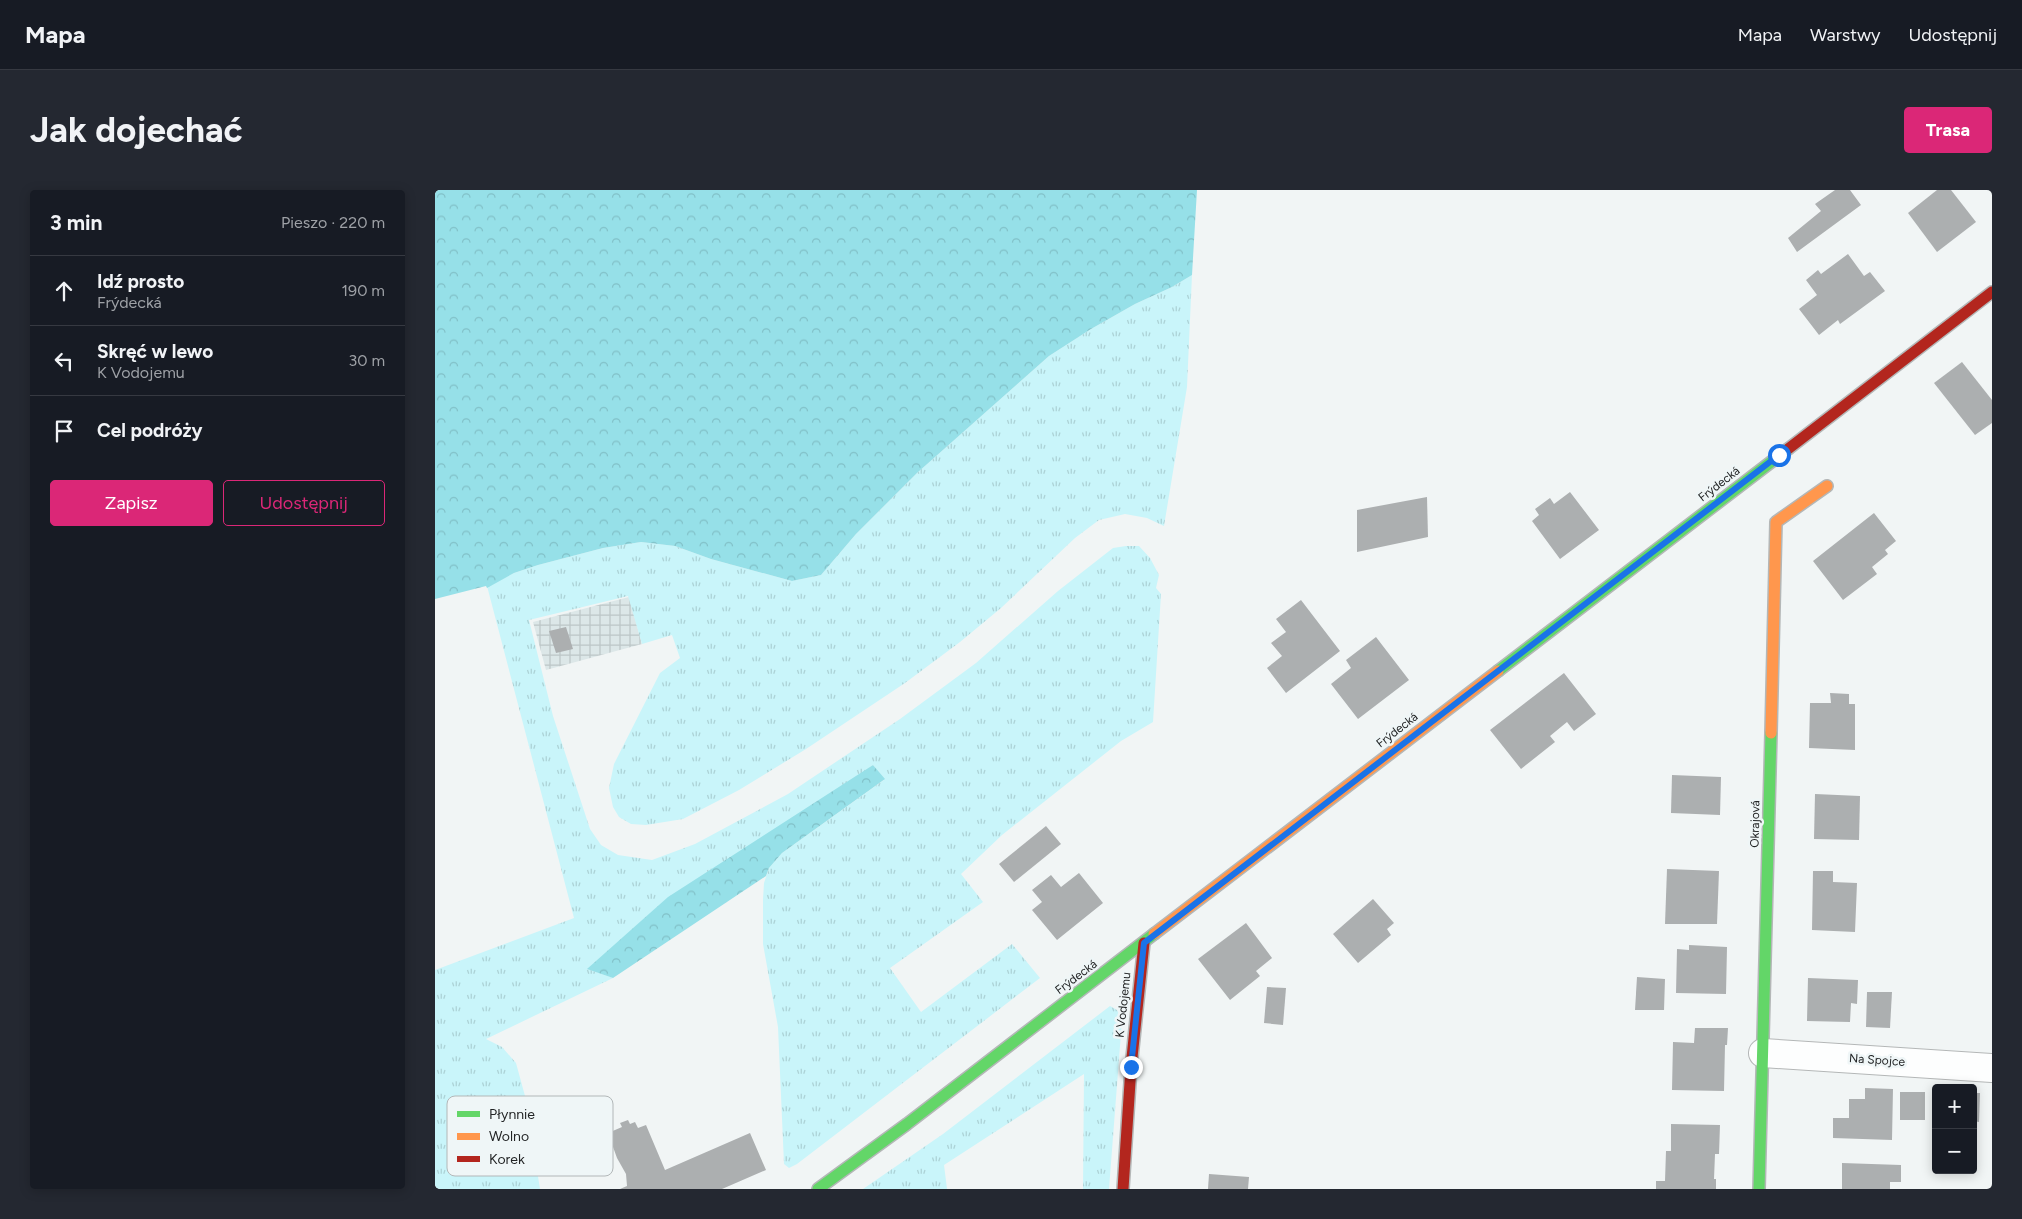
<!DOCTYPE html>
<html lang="pl">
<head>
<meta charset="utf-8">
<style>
  body { margin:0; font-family:Figtree,sans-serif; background:#242831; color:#f1f3f6 }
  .controls { position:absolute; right:15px; bottom:15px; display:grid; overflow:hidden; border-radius:5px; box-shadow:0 2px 12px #0003 }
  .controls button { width:45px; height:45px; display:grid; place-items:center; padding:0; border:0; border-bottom:1px solid #363941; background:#171b24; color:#f1f3f6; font:25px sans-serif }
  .stop { position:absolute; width:15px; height:15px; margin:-11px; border:4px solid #1a73e8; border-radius:50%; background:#fff }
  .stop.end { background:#1a73e8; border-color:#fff; box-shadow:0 1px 5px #0008 }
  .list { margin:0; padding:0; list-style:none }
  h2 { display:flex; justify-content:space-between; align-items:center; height:65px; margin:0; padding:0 20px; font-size:21px }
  h2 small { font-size:16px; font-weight:400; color:#9ea1a6 }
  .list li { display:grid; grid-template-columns:32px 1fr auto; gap:15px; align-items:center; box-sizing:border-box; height:70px; padding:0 20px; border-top:1px solid #363941 }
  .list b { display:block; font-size:19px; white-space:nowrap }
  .list p { margin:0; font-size:16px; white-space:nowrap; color:#9ea1a6 }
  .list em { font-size:16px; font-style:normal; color:#9ea1a6 }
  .actions { display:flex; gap:10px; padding:15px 20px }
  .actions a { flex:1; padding:11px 0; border:1px solid #db2777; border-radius:5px; text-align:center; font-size:18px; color:#db2777 }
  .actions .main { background:#db2777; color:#fff }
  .icon { flex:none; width:28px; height:28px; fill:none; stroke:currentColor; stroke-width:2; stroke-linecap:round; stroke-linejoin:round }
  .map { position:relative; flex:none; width:1557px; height:999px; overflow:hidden; border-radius:5px }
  header { display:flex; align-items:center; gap:30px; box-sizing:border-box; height:70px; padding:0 25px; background:#171b24; border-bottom:1px solid #363941 }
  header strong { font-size:24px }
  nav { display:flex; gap:28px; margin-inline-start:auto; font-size:18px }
  .intro { display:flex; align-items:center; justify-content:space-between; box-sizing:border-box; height:120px; padding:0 30px }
  h1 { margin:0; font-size:35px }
  .button { padding:12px 22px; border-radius:5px; background:#db2777; color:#fff; font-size:18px; font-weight:700 }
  main { display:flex; gap:30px; padding:0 30px }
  aside { flex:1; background:#171b24; border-radius:5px; box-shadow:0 2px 12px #0003 }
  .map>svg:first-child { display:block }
  .industrial { fill:url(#industrial-grid) }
  .grass { fill:url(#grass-tufts) }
  .forest { fill:url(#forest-crowns) }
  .building { fill:#acafb0 }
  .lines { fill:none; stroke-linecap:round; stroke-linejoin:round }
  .street-casing { stroke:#b4b7b7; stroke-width:30 }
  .fast-casing { stroke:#b4b7b7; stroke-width:14 }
  .slow-casing { stroke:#b4b7b7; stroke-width:14 }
  .jam-casing { stroke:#b4b7b7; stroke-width:14 }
  .street { stroke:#fdfefe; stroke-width:28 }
  .fast { stroke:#63d668; stroke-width:11 }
  .slow { stroke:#ff974d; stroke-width:11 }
  .jam { stroke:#b3261e; stroke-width:11 }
  .route { stroke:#1a73e8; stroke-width:6 }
  .labels { text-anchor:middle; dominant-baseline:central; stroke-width:5; stroke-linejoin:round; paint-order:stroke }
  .street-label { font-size:12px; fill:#222425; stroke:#eff6f7 }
  .key { fill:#eff6f7; stroke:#b2b7b8; stroke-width:1 }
  .key-label { font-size:14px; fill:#222425 }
</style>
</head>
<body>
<header>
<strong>Mapa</strong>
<nav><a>Mapa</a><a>Warstwy</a><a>Udostępnij</a></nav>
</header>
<div class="intro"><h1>Jak dojechać</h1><a class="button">Trasa</a></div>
<main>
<aside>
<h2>3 min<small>Pieszo · 220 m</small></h2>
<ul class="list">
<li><svg class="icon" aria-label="ahead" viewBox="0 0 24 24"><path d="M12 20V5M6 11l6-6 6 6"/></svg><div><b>Idź prosto</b><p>Frýdecká</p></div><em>190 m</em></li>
<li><svg class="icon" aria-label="left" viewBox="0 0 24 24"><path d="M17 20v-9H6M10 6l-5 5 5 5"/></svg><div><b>Skręć w lewo</b><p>K Vodojemu</p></div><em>30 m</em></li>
<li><svg class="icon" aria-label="arrive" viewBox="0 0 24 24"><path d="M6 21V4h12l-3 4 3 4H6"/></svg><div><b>Cel podróży</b></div></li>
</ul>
<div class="actions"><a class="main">Zapisz</a><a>Udostępnij</a></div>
</aside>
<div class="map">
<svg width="1557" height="999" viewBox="0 0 1557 999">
  <defs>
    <pattern id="industrial-grid" width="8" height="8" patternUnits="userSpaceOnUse" patternTransform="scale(1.25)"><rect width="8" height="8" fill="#dce7e8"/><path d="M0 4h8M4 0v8" fill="none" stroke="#bcc6c7"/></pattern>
    <pattern id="grass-tufts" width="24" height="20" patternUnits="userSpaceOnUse" patternTransform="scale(1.25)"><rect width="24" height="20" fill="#c9f5fa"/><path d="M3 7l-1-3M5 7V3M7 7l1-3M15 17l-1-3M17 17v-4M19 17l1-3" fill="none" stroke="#acd2d6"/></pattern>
    <pattern id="forest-crowns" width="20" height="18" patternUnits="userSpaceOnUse" patternTransform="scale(1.25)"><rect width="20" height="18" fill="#96e0e8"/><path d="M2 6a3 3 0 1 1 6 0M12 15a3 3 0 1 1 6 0" fill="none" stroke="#81c0c7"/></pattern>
  </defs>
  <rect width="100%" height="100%" fill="#f1f5f5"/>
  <polygon class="industrial" points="194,407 207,454 111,480 98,432"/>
  <g class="grass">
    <polygon points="757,85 752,197 729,336 712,328 690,324 664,330 640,348 566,418 525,452 470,493 371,559 304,600 248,629 211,635 196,634 184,627 178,617 174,598 179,574 225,483 245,468 237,445 207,454 193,406 94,430 118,526 155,639 166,655 183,665 217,670 260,654 353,604 465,529 541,473 623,401 678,358 691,356 704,356 715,368 724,385 721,398 726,404 718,532 686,551 567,645 526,684 548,712 455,778 486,822 577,754 605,788 362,974 354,978 349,974 343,837 328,754 328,709 329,693 334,678 347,663 449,590 438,575 153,779 178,788 51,849 67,857 81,873 90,906 105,999 0,999 0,780 139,728 52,396 79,383 103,375 168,358 206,352 240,356 276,369 357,391 386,385 421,344 482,283 614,166 656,139 700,114 737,97"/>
    <polygon points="675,816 682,820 687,830 674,999 648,999 649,884 509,975 512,999 428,999 508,944"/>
  </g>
  <g class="forest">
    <polygon points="0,0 762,0 757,85 737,97 700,114 656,139 614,166 482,283 421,344 386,385 357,391 276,369 240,356 206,352 168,358 103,375 79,383 52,398 51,396 0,409"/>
    <polygon points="438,575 450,589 347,663 334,678 331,686 178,788 152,779 233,707"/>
  </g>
  <g class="building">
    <polygon points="1400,0 1415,0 1426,15 1362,62 1353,48 1386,21 1380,14"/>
    <polygon points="1502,0 1516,0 1541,32 1502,62 1473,23"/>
    <polygon points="1413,64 1429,86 1435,82 1450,101 1405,134 1403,130 1384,145 1364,119 1382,105 1371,90 1383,80 1386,84"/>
    <polygon points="1527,172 1557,210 1557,233 1540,245 1499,193"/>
    <polygon points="1135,302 1164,340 1125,369 1097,331 1104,325 1100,319 1115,308 1119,314"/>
    <polygon points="992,307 993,347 922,362 922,320"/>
    <polygon points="1439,323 1461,351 1450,360 1453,364 1437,377 1442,384 1408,410 1378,371"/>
    <polygon points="866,410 905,461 851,503 832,478 847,466 836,453 851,442 841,429"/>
    <polygon points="131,437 138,459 121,463 114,441"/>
    <polygon points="941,447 974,490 923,529 896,494 916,478 911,470"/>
    <polygon points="1129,483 1161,524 1139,541 1132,532 1115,546 1120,552 1086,579 1055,540"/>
    <polygon points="1395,503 1414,504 1414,514 1420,514 1420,560 1374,558 1375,513 1396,513"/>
    <polygon points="1237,585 1286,587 1285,625 1236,623"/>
    <polygon points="1380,604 1425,606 1424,650 1379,649"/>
    <polygon points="611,636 626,654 579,692 564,674"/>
    <polygon points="1232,679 1284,681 1282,734 1230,734"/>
    <polygon points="1378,681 1398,681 1398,692 1422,693 1420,742 1377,740"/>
    <polygon points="644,683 668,713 622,750 597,720 607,712 597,700 616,685 626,697"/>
    <polygon points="938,709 959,733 952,739 956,745 923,773 898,744"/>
    <polygon points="811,733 837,768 821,781 825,786 795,810 763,769"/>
    <polygon points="1254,755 1292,757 1291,804 1241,803 1242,759 1254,760"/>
    <polygon points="1202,787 1230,789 1229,820 1200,820"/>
    <polygon points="1373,788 1423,790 1422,814 1416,813 1415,832 1372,831"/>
    <polygon points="832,797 851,798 848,835 829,833"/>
    <polygon points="1432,802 1457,802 1455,838 1431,837"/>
    <polygon points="1260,838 1293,838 1292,855 1290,855 1289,901 1237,900 1238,852 1259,853"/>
    <polygon points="1430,898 1458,899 1457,950 1398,948 1398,928 1414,928 1414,909 1430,909"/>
    <rect x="1465" y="902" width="25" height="28"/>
    <polygon points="1538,903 1545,903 1544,932 1538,931"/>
    <polygon points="193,930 195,934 200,932 203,938 211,935 230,980 315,943 331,980 287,999 185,999 192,996 191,984 182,968 173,943 187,937 185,933"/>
    <polygon points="1236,934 1285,935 1284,964 1280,964 1279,989 1281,989 1281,999 1221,999 1221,991 1230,991 1231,961 1236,961"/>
    <polygon points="1407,973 1466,975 1466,992 1455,992 1455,999 1407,999"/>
    <polygon points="774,984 814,987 813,999 773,999"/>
  </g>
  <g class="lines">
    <g class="street-casing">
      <polyline id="street" points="1328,863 1557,878"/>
    </g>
    <g class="fast-casing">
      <g id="fast">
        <polyline points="1063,481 1353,259"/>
        <polyline points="383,999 472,934 719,744"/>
        <polyline points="1324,999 1336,543"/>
      </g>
    </g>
    <g class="slow-casing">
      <g id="slow">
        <polyline points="1336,543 1341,332 1392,296"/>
        <polyline points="719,744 1063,481"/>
      </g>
    </g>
    <g class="jam-casing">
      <g id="jam">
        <polyline points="1353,259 1557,102"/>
        <polyline points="688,999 696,877 709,753"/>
      </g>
    </g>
    <use href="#street" class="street"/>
    <use href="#fast" class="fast"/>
    <use href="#slow" class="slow"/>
    <use href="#jam" class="jam"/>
  </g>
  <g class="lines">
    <polyline class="route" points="696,877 709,753 1344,265"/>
  </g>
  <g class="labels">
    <g class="street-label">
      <text transform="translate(1284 294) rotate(-38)">Frýdecká</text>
      <text transform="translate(962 540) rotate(-38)">Frýdecká</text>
      <text transform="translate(1320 634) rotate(-89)">Okrajová</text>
      <text transform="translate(641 787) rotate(-37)">Frýdecká</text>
      <text transform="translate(688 815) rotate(-84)">K Vodojemu</text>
      <text transform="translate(1442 870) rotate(4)">Na Spojce</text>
    </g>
  </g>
  <rect x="12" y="906" width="166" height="80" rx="8" class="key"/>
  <rect x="22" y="921" width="23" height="6" fill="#63d668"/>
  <rect x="22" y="943" width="23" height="7" fill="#ff974d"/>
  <rect x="22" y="966" width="23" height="6" fill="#b3261e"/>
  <g class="key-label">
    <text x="54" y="929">Płynnie</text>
    <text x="54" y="951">Wolno</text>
    <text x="54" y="974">Korek</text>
  </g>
</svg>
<div class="controls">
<button>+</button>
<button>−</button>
</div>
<div class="stop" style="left:1344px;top:265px"></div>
<div class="stop end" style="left:696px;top:877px"></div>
</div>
</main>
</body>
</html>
